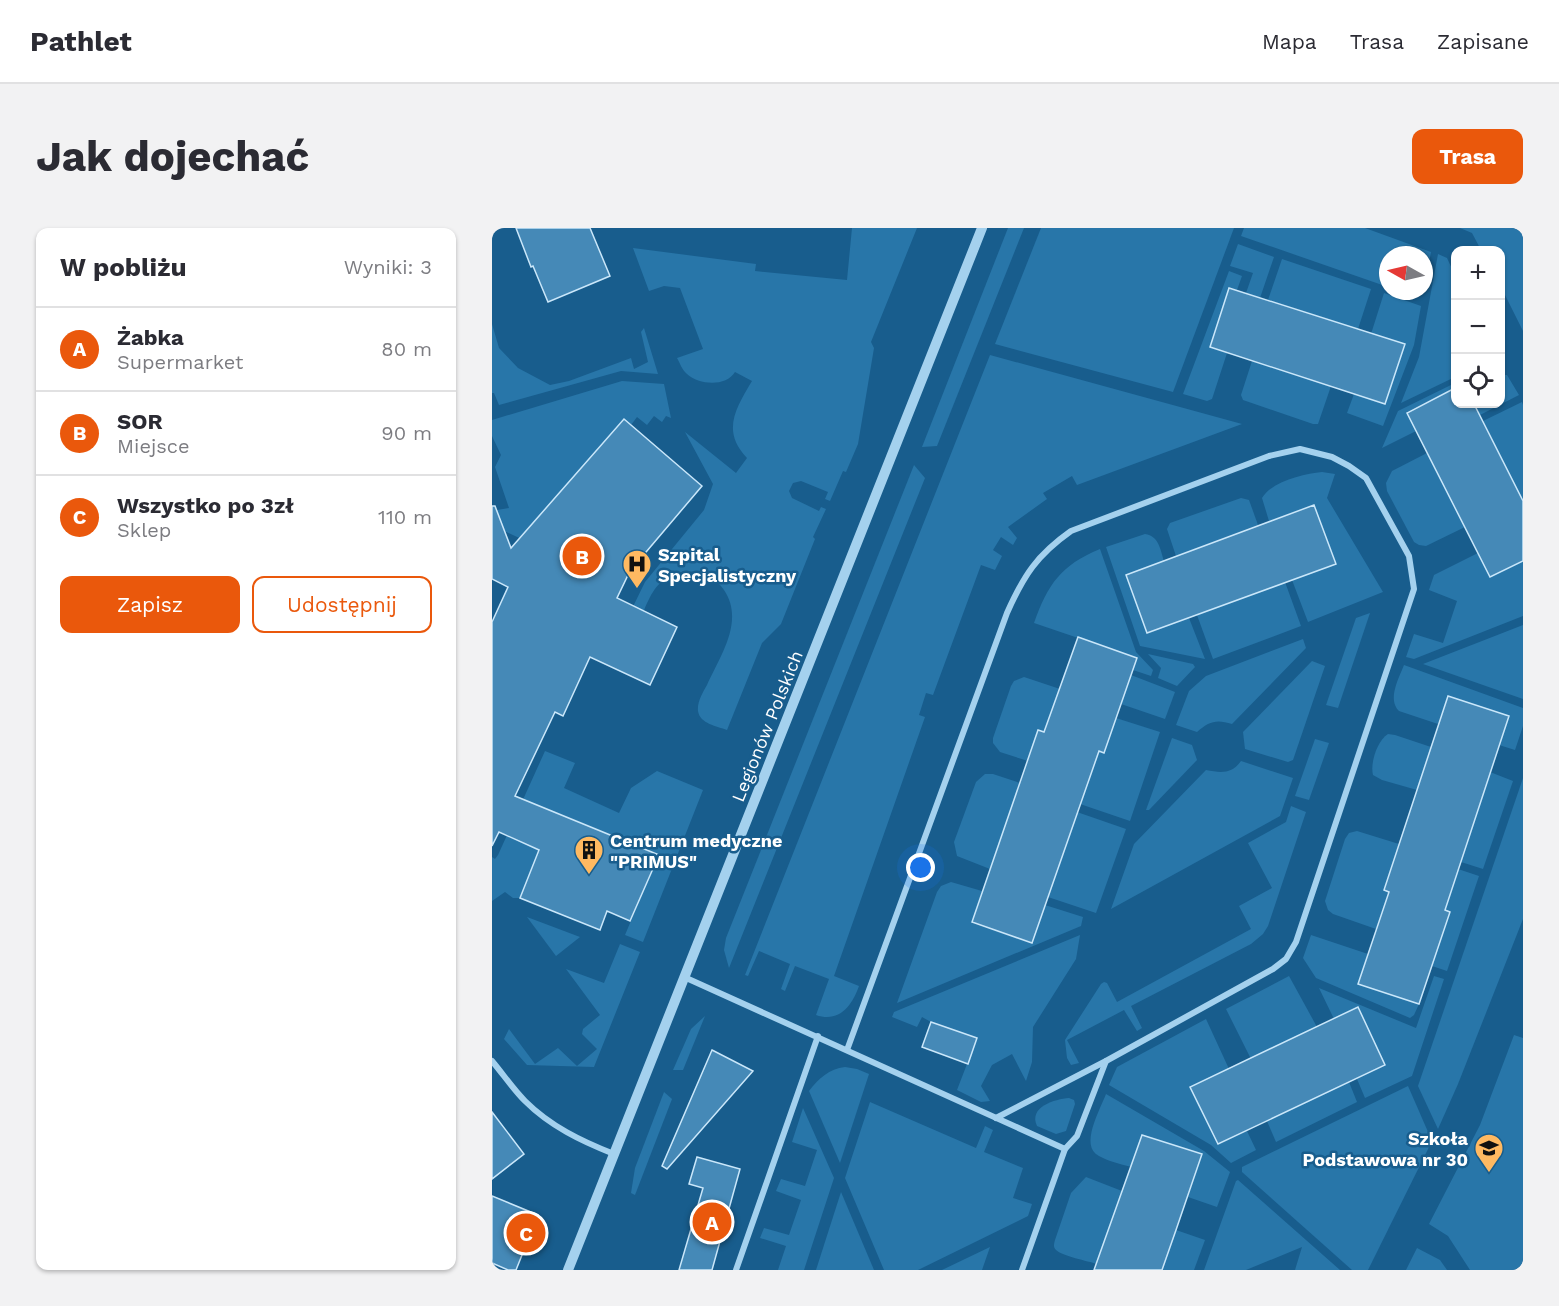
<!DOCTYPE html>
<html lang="pl">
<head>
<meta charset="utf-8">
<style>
  body { margin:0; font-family:"Work Sans",sans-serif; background:#f2f2f3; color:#2b2b33 }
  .controls { position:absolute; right:18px; top:18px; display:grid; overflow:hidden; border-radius:12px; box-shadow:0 2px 4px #0004 }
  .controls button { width:54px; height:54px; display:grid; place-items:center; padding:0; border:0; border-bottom:2px solid #e1e1e2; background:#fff; color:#2b2b33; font:30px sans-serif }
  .compass { position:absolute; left:887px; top:18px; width:54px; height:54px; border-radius:50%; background:#fff; box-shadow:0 2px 4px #0004; rotate:278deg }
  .you { position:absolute; left:429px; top:640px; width:21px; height:21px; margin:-15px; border:4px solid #fff; border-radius:50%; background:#1a73e8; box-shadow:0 0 0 9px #1a73e833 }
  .badge { display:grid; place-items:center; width:39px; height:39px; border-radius:50%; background:#ea580c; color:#fff; font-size:20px; font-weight:700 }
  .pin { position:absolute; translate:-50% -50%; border:3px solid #fff; box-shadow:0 2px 6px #0006 }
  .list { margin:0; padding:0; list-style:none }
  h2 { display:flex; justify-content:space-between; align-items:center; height:78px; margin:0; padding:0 24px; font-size:26px }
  h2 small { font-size:20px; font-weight:400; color:#7c7c81 }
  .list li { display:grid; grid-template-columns:39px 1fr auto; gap:18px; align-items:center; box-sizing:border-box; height:84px; padding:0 24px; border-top:2px solid #e1e1e2 }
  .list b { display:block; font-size:22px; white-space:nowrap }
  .list p { margin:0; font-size:20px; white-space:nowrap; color:#7c7c81 }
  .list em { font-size:20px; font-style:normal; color:#7c7c81 }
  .actions { display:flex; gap:12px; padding:18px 24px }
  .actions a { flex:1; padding:14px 0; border:2px solid #ea580c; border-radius:12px; text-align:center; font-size:21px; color:#ea580c }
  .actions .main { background:#ea580c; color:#fff }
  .icon { flex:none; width:33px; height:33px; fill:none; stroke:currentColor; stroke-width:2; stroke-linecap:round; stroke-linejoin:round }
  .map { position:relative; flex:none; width:1031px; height:1042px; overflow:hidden; border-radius:12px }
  header { display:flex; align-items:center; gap:36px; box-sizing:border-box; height:84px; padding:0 30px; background:#fff; border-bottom:2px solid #e1e1e2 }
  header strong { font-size:28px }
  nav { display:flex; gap:33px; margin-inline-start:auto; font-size:21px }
  .intro { display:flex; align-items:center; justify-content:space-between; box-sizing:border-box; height:144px; padding:0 36px }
  h1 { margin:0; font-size:42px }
  .button { padding:15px 27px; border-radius:12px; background:#ea580c; color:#fff; font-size:21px; font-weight:700 }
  main { display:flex; gap:36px; padding:0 36px }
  aside { flex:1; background:#fff; border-radius:12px; box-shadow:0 2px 4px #0004 }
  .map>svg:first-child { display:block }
  .green { fill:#2876a9 }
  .building { fill:#4589b7; stroke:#cae7fa; stroke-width:1.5 }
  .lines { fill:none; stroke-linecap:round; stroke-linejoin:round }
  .minor { stroke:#a4d1ee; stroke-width:6 }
  .tertiary { stroke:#a4d1ee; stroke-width:10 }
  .labels { text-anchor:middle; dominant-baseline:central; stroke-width:5; stroke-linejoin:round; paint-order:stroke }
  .poi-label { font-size:18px; font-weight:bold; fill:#fff; stroke:#185d8d; text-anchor:start }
  .street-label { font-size:18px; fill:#fff; stroke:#185d8d }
</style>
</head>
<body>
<header>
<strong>Pathlet</strong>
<nav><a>Mapa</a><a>Trasa</a><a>Zapisane</a></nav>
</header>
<div class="intro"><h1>Jak dojechać</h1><a class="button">Trasa</a></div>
<main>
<aside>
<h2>W pobliżu<small>Wyniki: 3</small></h2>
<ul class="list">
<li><span class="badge">A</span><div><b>Żabka</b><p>Supermarket</p></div><em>80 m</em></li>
<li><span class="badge">B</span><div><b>SOR</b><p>Miejsce</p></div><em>90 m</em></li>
<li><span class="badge">C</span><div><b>Wszystko po 3zł</b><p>Sklep</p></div><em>110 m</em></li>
</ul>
<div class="actions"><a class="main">Zapisz</a><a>Udostępnij</a></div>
</aside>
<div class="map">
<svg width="1031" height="1042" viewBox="0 0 1031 1042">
  <rect width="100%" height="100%" fill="#185d8d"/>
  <g class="green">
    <path d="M360,0H425L379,114L382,120L366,216L354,244L351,243L338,273L333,271L336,264L309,253L301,255L297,263L300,270L327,283L329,279L334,281L321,309L323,311L289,396L270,415L235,502C225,498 208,496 206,483C205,474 211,464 215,457C228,428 253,393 232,362C226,353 217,346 206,344C193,342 182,345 171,353C158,362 153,382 146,396L135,391L153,354L212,282L221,256L193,204L244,245L255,230C229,203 244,180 260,153L243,144C234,159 207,157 195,146C190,142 188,135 185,130L211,121L188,60L172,58L157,63L141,20L264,36L263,43L355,52Z"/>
    <polygon points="516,0 532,0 445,218 430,219"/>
    <polygon points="549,0 742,0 681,164 503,116"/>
    <polygon points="752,0 873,0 939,24 932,62 932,27 896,27 896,59 749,8"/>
    <polygon points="968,0 1031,0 1031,103 1009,59 1008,22 989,22 980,5"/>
    <polygon points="746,16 782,29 768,70 754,65 761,45 738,38"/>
    <polygon points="946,26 955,30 963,47 963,149 909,175 927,129"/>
    <polygon points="790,31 879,61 866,101 776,72"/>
    <polygon points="737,43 750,48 745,62 737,60 718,119 735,125 721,168 720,171 715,173 691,166"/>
    <polygon points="892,65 929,78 922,117 891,198 855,185 862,166 893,176 912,117 879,106"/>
    <polygon points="0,96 7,120 26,140 58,157 77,153 139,130 142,141 156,134 149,104 152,100 166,146 129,143 7,177 2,165 0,165"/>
    <path d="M498,127L750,196L585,257L580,248L551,265L555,271L516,299L525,310L521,317L509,309L501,322L510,328L503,342L489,337L441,467L434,465L427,487L433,489L342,748L367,758C360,778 347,795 324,787L337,751L303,738L293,763L289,761L298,736L267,723L256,748L253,747Z"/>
    <polygon points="760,133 839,158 826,196 821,196 751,172 749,167"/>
    <polygon points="1009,147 1015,147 1027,167 988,187 982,176 1008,176"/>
    <polygon points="130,153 172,156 179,190 174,188 170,194 162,188 155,197 145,189 139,197 132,191 49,286 36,314 8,301 0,290 5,282 17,280 3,239 9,227 0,208 0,192"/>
    <polygon points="963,155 963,160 915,184 924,203 890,220 906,183"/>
    <polygon points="1030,174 1031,177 1031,273 991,193"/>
    <polygon points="935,225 973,299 934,318 927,317 922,314 895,263 894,255 900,243"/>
    <polygon points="422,237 433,250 237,740 232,722 234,710"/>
    <path d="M830,244L843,246L835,270L891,364L816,394L800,352L844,335L822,277L777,293L770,270C780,253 812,246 830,244Z"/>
    <polygon points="749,270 757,272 766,297 684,328 675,301 678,295"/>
    <path d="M653,306C667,308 668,321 672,333L634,347L655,405L697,390L713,431L648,418L614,319Z"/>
    <path d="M608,321L644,424L661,442L659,448L641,442L645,430L542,395C556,356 569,337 608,321Z"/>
    <polygon points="986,325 998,349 1031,333 1031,388 922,431 914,429 922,406 951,415 965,373 937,362 942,347"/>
    <polygon points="793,354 809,398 721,431 705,387"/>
    <polygon points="878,385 846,480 834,477 864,390"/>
    <polygon points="1031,397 1031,471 931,436"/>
    <path d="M811,411L814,420L740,496C725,491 717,493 705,504L684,497L697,463L714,448Z"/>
    <polygon points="656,426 701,436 703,439 685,458 666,450 669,440"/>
    <polygon points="820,433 833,438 801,532 796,534 753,521 751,504"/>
    <path d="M912,437L1031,480V498L1023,522L1007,517L1016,488L956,468L946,496L907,483C895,471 907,450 912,437Z"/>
    <polygon points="639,447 683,464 673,491 629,476"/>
    <polygon points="532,449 568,461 552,504 536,533 508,524 501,515 501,510 519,458 522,453"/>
    <polygon points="624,490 668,504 638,593 588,576 607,523 612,525"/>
    <path d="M896,506L903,507L939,519L925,562L890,552L881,547C878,535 885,513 896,506Z"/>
    <polygon points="680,510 700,517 705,532 657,582 654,582"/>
    <polygon points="823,511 837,515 817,572 803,568"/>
    <polygon points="53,523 83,535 72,560 127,585 139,560 165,543 211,562 151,714 133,707 167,626 63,584 28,670 21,670 13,664 0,673 0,629 3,631 6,627"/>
    <path d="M749,533L801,550L788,588L619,681L642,616L714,542C729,545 740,546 749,533Z"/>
    <polygon points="998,544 1021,553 991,641 969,634"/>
    <polygon points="493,546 501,546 528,555 498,641 465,628 462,614 484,554"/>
    <polygon points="1031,550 1031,691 966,856 946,901 926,858"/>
    <polygon points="799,578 814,584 776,698 771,706 759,716 639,778 650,800 645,803 632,782 575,812 587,835 579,837 575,830 573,812 609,756 612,754 615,755 625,774 759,701 747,678 780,660 756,615 794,594"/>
    <polygon points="585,584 634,601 604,685 556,669"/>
    <polygon points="865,603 907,616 892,662 897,664 884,701 841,686 836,682 833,673 853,611 857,605"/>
    <polygon points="966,641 987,648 955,743 940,738 957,684 953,682"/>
    <polygon points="459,654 490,663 480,695 539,715 553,677 591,689 589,698 405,775 445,664 449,658"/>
    <polygon points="35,689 88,709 64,728"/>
    <polygon points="588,707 584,731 541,799 540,834 534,853 520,826 500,837 489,858 498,873 489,874 465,862 485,810 439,794 430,789 425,799 400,789 402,784"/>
    <polygon points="819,707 876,726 866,756 927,776 922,787 918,790 824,750 811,730"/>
    <polygon points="128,716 148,724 102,839 35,837 12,811 17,801 43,836 66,820 85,838 105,821 90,806 91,801 108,787 74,741 112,755"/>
    <polygon points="797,748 825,799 759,831 734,781"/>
    <polygon points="942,748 952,751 920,848 873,870 865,851 892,837 842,791 827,760 924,800"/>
    <polygon points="213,788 191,842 181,842 199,801"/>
    <polygon points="714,791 737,841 699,860 726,916 755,903 764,922 739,935 719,917 617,857 625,839"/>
    <polygon points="1022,807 1031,810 1031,1042 978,1042 956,1008 937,996 988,897"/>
    <path d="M353,839L365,841L377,846L348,935L317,863C327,850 337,841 353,839Z"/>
    <polygon points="857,854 865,874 784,914 775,893"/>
    <polygon points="916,858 940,913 876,1042 860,1042 750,944 750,939"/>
    <polygon points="172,864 180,871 143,967 139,965 143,940"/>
    <path d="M614,866L712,923L738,944L725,979L696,969L710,926L650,907L639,939C628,936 616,933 607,928C587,918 608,882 614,866Z"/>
    <path d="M577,870L582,872L583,876L574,903L564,906L545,898C536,879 563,871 577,870Z"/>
    <polygon points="378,874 484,920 493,898 501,902 492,924 531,940 521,970 540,976 536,988 426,1042 392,1042 353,950"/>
    <polygon points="311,880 342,950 312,1042 286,1042 294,1018 268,1010 272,1000 297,1007 309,972 284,963 289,951 313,958 325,922 300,914"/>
    <path d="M594,949L630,963L605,1036C596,1033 570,1028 564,1022C561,1019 562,1016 563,1012L579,965Z"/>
    <polygon points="746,952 848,1042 803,1042 810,1019 754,1042 712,1042 744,953"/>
    <polygon points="349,964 382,1042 324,1042"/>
    <polygon points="684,1002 713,1012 702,1042 670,1042"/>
    <polygon points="498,1019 490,1042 450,1042"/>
    <polygon points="925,1020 948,1032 955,1042 914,1042"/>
  </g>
  <g class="building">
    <polygon points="24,0 98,0 118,48 56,74 41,38 39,39"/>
    <polygon points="737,60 913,116 893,176 718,119"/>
    <polygon points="963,160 963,176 982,176 1031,273 1031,333 998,349 915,185"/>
    <polygon points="132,191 210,258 138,343 125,370 185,399 158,457 98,429 71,488 63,484 23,568 167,627 138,693 115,683 108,702 28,670 47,622 7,604 0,618 0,394 16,359 0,351 0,278 3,278 19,320"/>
    <polygon points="822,277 844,336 655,405 634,347"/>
    <polygon points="586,409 645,430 612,525 607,523 540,715 480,694 546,502 552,504"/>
    <polygon points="956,468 1017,488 953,682 958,684 927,776 866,756 897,664 892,662"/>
    <polygon points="866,779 893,837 726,916 698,859"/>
    <polygon points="439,794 485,810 476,836 430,819"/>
    <polygon points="220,822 261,843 175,941 170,938"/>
    <polygon points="0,884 32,926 0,951"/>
    <polygon points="650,907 710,926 684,1002 670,1042 602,1042"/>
    <polygon points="205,929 248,941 220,1042 187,1042 211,960 197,956"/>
    <polygon points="0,968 46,987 24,1042 16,1042 0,1035"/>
  </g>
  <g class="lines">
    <g class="minor">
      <polyline points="192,749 573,921"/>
      <path d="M355,822L515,385C532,347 545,327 579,303L777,228L808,221L840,229L857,238L874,250L917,328L922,361L804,714L794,731L781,741L614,833L504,890"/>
      <path d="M0,833C11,846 21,861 33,873C58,898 89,913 122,926"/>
      <polyline points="244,1042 326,808"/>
      <polyline points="530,1042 573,921 585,908 614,833"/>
    </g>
    <polyline class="tertiary" points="76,1042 490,0"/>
  </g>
  <defs>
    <g id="hospital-pin" transform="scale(1.5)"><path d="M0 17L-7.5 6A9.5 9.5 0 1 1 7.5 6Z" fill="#ffb961" stroke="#185d8d"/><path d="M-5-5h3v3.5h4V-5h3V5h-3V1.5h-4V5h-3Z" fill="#111"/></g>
    <g id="building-pin" transform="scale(1.5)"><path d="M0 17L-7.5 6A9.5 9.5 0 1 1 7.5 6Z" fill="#ffb961" stroke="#185d8d"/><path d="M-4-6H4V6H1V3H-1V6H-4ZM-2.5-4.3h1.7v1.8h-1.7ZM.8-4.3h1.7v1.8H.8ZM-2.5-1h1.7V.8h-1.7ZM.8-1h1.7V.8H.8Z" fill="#111"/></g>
    <g id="school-pin" transform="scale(1.5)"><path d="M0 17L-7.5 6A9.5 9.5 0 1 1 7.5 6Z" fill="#ffb961" stroke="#185d8d"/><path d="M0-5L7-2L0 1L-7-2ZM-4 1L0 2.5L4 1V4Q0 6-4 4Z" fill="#111"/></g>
  </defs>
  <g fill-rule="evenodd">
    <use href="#hospital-pin" x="145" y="336"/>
    <use href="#building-pin" x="97" y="622"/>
    <use href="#school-pin" x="997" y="920"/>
  </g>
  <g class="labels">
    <g class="poi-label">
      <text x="166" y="326">Szpital<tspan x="166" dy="21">Specjalistyczny</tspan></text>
      <text x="118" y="612">Centrum medyczne<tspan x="118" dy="21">"PRIMUS"</tspan></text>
      <text x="976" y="910" text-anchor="end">Szkoła<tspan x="976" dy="21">Podstawowa nr 30</tspan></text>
    </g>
    <g class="street-label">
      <text transform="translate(275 498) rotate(-68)">Legionów Polskich</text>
    </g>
  </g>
</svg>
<div class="controls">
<button>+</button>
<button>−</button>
<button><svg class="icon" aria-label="locate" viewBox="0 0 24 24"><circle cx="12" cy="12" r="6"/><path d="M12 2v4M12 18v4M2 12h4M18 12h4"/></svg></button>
</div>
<svg class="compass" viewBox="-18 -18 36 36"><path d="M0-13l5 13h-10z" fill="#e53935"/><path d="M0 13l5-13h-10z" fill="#7c7c81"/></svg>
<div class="you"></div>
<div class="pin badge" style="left:220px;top:994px">A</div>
<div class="pin badge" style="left:90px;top:328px">B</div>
<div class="pin badge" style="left:34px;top:1005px">C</div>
</div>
</main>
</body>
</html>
